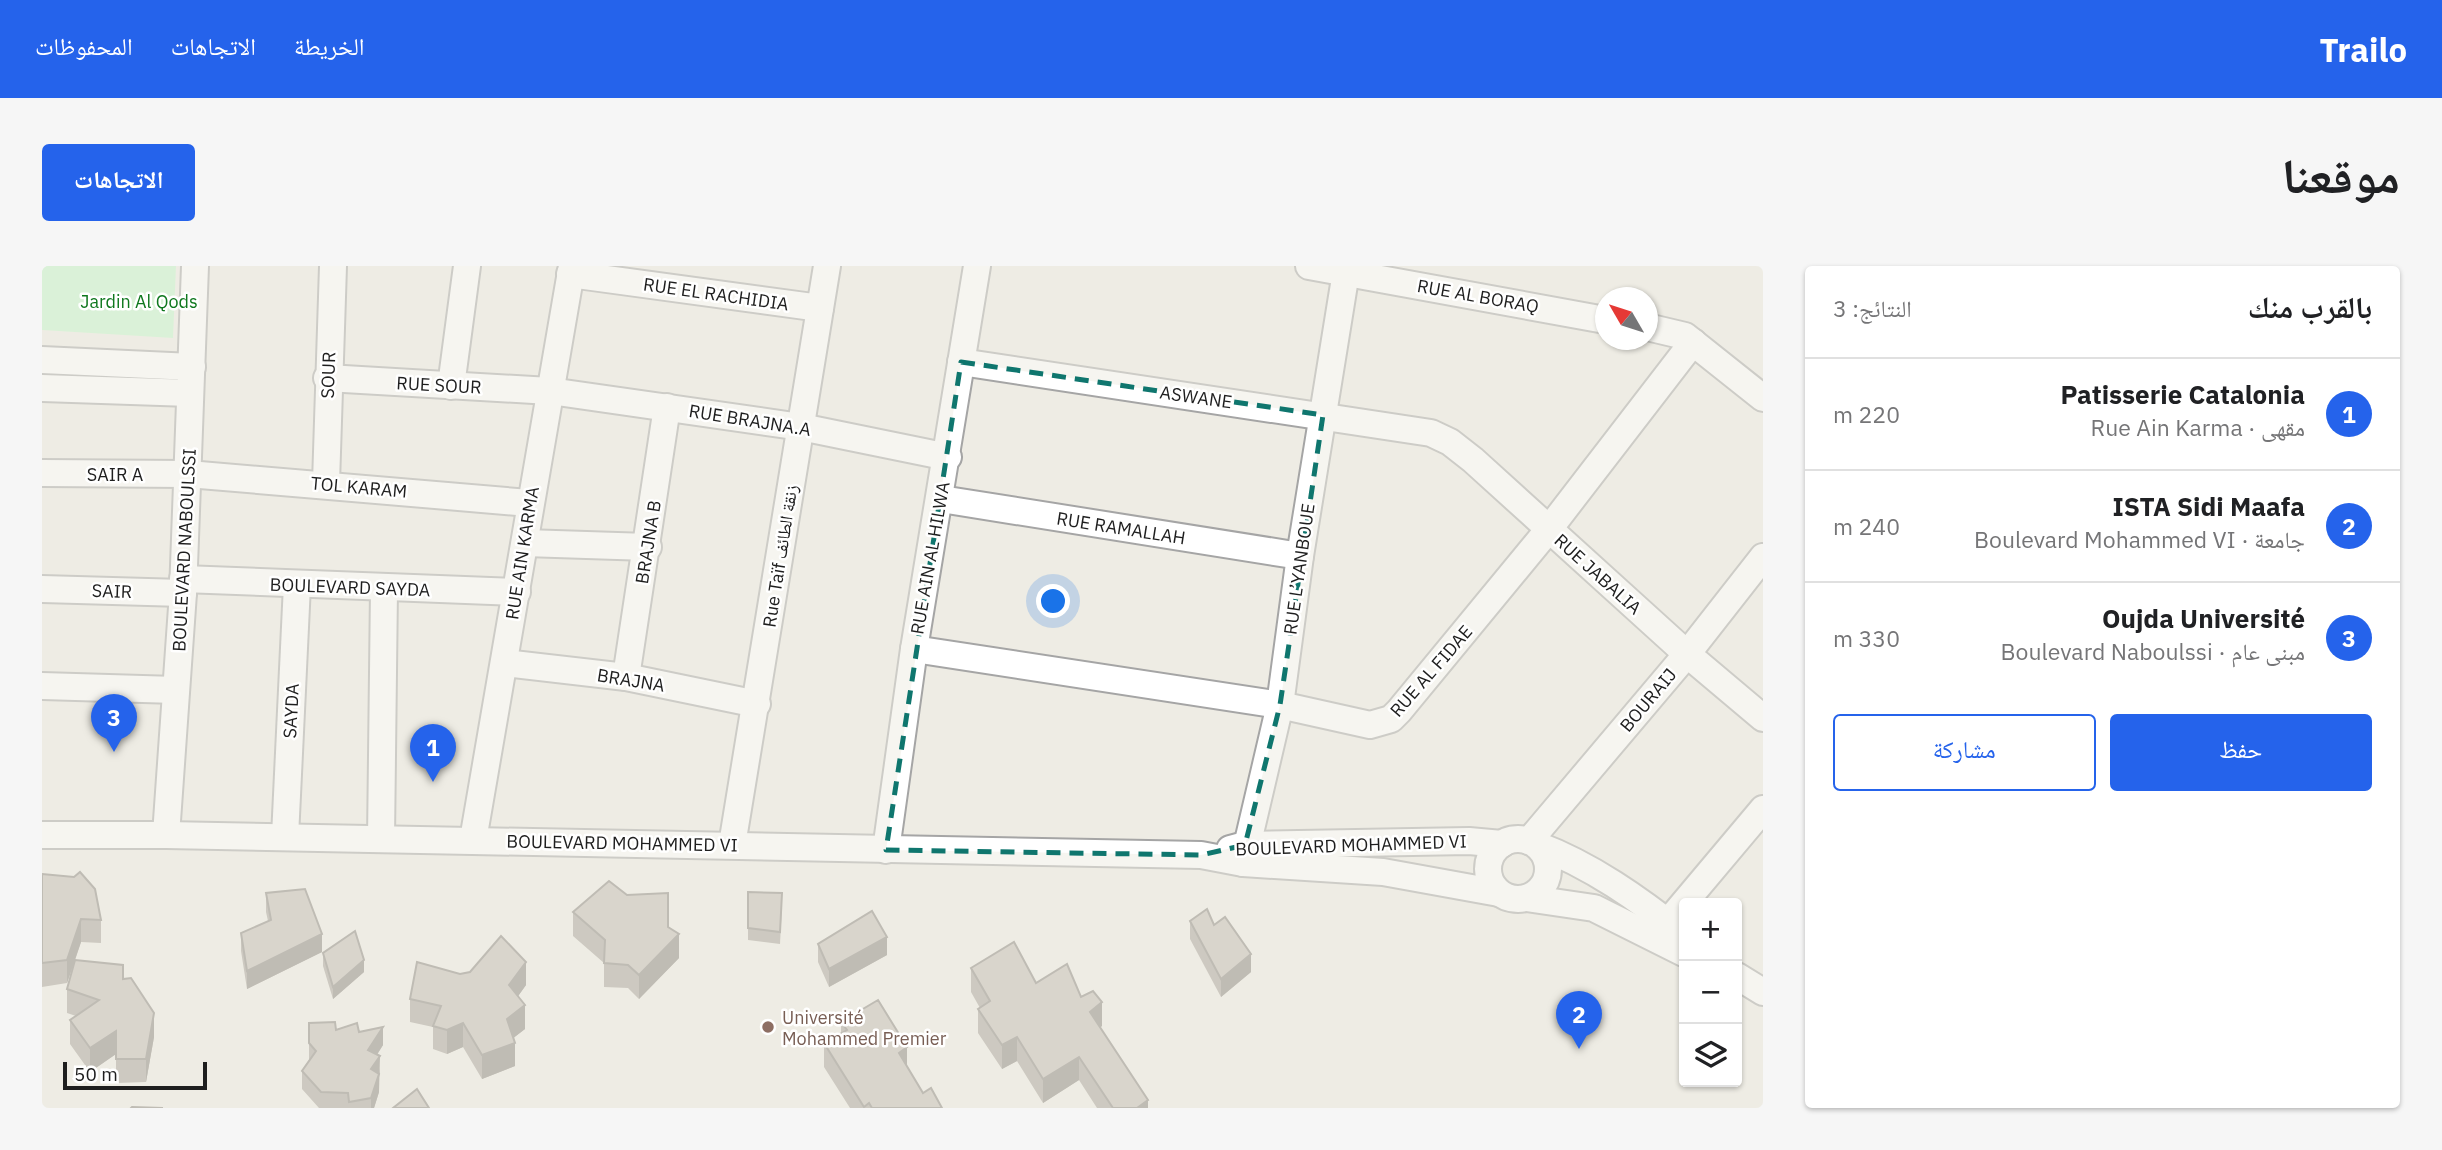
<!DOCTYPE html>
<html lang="ar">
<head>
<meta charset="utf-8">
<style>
  body { margin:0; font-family:"IBM Plex Sans","Noto Naskh Arabic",sans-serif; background:#f6f6f6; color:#202124; direction:rtl }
  .controls { position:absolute; right:21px; bottom:21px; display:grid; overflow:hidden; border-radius:7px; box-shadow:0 2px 5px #0004 }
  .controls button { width:63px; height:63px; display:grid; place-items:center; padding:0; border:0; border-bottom:2px solid #e0e0e0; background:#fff; color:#202124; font:35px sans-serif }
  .compass { position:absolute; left:1553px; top:21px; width:63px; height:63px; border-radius:50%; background:#fff; box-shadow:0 2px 5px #0004; rotate:309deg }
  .scale { position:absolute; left:21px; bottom:18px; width:144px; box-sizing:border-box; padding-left:7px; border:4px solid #1e1e1e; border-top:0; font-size:19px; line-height:24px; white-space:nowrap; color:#1e1e1e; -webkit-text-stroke:5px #fff; paint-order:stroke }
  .you { position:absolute; left:1012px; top:336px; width:24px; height:24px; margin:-18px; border:5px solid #fff; border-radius:50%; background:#1a73e8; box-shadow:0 0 0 10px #1a73e833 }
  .badge { display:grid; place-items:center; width:46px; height:46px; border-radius:50%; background:#2563eb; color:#fff; font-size:23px; font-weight:700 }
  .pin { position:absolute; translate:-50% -58px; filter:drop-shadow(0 2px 4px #0008) }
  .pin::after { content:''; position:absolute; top:37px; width:24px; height:21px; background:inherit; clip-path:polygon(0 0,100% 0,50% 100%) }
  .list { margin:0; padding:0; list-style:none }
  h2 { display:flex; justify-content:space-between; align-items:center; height:91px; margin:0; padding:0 28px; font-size:30px }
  h2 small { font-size:23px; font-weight:400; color:#757577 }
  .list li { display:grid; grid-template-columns:46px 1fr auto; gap:21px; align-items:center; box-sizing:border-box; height:112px; padding:0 28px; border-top:2px solid #e0e0e0 }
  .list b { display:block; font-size:26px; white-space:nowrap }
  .list p { margin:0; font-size:23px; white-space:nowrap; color:#757577 }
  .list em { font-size:23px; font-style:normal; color:#757577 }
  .actions { display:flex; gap:14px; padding:21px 28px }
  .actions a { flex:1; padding:16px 0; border:2px solid #2563eb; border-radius:7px; text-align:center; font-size:24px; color:#2563eb }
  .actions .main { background:#2563eb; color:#fff }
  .icon { flex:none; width:38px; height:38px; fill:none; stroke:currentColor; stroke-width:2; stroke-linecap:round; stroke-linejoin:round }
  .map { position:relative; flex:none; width:1721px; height:842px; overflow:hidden; direction:ltr; border-radius:7px }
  header { display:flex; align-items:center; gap:42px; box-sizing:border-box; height:98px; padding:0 35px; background:#2563eb; color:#fff }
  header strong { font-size:33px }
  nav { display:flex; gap:38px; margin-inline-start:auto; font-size:24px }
  .intro { display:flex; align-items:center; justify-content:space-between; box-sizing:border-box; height:168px; padding:0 42px }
  h1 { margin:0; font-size:49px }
  .button { padding:18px 32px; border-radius:7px; background:#2563eb; color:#fff; font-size:24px; font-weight:700 }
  main { display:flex; gap:42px; padding:0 42px }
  aside { flex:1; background:#fff; border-radius:7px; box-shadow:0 2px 5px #0004 }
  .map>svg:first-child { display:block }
  .park { fill:#c2f7ca }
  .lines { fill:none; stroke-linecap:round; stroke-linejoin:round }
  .minor-casing { stroke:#a5a5a5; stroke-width:30 }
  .minor { stroke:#fff; stroke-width:26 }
  .wall { fill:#a49e97 }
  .shaded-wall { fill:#86817b }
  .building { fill:#bfb8b0; stroke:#86817b; stroke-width:2 }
  .marked { fill:none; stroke:#0f766e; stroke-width:5; stroke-dasharray:14 9; stroke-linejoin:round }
  .education-dot { fill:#8d6e63; stroke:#fff; stroke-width:2.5 }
  .labels { text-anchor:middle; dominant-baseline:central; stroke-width:5; stroke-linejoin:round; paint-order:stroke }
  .street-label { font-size:18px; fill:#1e1e1e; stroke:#fff }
  .park-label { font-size:18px; fill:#0f781e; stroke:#fff }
  .education-label { font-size:18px; fill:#785e54; stroke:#fff; text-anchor:start }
</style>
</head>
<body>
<header>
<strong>Trailo</strong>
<nav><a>الخريطة</a><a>الاتجاهات</a><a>المحفوظات</a></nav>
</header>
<div class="intro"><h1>موقعنا</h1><a class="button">الاتجاهات</a></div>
<main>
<aside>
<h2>بالقرب منك<small>النتائج: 3</small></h2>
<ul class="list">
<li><span class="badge">1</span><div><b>Patisserie Catalonia</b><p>مقهى · Rue Ain Karma</p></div><em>220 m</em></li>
<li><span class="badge">2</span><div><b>ISTA Sidi Maafa</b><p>جامعة · Boulevard Mohammed VI</p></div><em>240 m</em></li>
<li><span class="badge">3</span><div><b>Oujda Université</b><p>مبنى عام · Boulevard Naboulssi</p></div><em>330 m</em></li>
</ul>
<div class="actions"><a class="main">حفظ</a><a>مشاركة</a></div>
</aside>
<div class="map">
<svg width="1721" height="842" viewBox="0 0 1721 842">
  <rect width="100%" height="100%" fill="#eeece4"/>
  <polygon class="park" points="0,0 134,0 131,72 0,64"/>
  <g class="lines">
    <g class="minor-casing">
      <g id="minor">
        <polyline points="1267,0 1563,54"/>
        <polyline points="528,8 778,42"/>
        <polyline points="1605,61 1643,70 1721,132"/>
        <polyline points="0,94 150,101"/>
        <polyline points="919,96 1389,167 1408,176 1431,194 1645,388 1721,452"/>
        <polyline points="285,112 508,125 759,161 906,191"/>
        <polyline points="409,120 425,0"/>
        <polyline points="0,122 148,127"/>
        <polyline points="0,207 146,208 487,237"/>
        <polyline points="284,217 291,0"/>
        <polyline points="899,233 1258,290"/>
        <polyline points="483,277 606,281"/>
        <polyline points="141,313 475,326"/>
        <polyline points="0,323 141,327"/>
        <polyline points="872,383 1238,439 1328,459 1349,453 1357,445 1507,263 1651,76"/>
        <polyline points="463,397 584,411 715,438"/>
        <polyline points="584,411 625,141"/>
        <polyline points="0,420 134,424"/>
        <polyline points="0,569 124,569 1159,589 1201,597 1341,606 1457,627"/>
        <polyline points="124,569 141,327 153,0"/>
        <polyline points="243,571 255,319"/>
        <polyline points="339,573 342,323"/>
        <circle cx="1476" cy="603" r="30"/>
        <polyline points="431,574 530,0"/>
        <polyline points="1487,575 1645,388 1721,291"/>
        <polyline points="690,579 785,0"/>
        <path d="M1495,579C1549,599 1598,634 1642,669"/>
        <polyline points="1188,583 1203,579 1427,575 1460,578"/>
        <polyline points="844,584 872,383 935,0"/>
        <polyline points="1201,597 1238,439 1258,290 1304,6"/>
        <polyline points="1484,632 1552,642 1642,687"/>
        <polyline points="1626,656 1721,543"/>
        <polyline points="1695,710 1721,726"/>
      </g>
    </g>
    <use href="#minor" class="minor"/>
  </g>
  <g class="wall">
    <polygon points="0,608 59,654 59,677 39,676 33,694 81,713 112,771 104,816 74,817 74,788 48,806 28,778 28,754 34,750 25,747 25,723 33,695 25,717 0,721"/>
    <polygon points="706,626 740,639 738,678 706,674"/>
    <polygon points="224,627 280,686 205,723 199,685 199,667 226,655 224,646"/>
    <polygon points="531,646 626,661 637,692 597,733 586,722 562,721 562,697 531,670"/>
    <polygon points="1148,655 1172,659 1209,706 1179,731 1148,673"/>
    <polygon points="776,678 845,689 787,721 776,696"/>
    <polygon points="281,687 322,706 291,733 281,700"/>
    <polygon points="929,702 994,717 1039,731 1060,760 1058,761 1106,842 1055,842 1037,814 1001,837 975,795 960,803 936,767 936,743 938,742 929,726"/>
    <polygon points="418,708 484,719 476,730 483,763 471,772 473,800 440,813 421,781 405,788 391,783 391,761 368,756 368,733"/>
    <polygon points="799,756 865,800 881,827 900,842 808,842 782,801 782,777 799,767"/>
    <polygon points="267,757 294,764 317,766 341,779 335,789 338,808 337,809 337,826 332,842 277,842 260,823 260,805 267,794"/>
  </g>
  <g class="shaded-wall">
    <polygon points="39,653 39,676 25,717 25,694"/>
    <polygon points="280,668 280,686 205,723 205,705"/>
    <polygon points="637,668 637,692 597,733 597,709"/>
    <polygon points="845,671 845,689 787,721 787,703"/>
    <polygon points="1209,688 1209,706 1179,731 1179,713"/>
    <polygon points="322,694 322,706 291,733 291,721"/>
    <polygon points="484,696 484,719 467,743 467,719"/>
    <polygon points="1060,736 1060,760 1048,770 1048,746"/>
    <polygon points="483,739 483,763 465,777 465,753"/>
    <polygon points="112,747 112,771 104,816 104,793"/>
    <polygon points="421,757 421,781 405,788 405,764"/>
    <polygon points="341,761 341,779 326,802 326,784"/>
    <polygon points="74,765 74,788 48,806 48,782"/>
    <polygon points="975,771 975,795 960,803 960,779"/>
    <polygon points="473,777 473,800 440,813 440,789"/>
    <polygon points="865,781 865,804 857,787"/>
    <polygon points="338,790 337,826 332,842 329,842 329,803"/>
    <polygon points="1037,791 1037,814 1001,837 1001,813"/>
    <polygon points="1106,834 1106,842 1095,842"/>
  </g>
  <g class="building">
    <polygon points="38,606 53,623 59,654 39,653 25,694 0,697 0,608 32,611"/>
    <polygon points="567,615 585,629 626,627 626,661 637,668 597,709 586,699 562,697 563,674 531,646"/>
    <polygon points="263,623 280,668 205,705 199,667 229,654 224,627"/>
    <polygon points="706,626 740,627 738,666 706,662"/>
    <polygon points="1165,643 1172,659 1183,651 1209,688 1179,713 1148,655"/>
    <polygon points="830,645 845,671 787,703 776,678"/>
    <polygon points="313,665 322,694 291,721 281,687"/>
    <polygon points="459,670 484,696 467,719 483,739 465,753 473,777 440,789 421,757 405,764 391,760 399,740 368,733 375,696 418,708 428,706"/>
    <polygon points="972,676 994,717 1025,698 1039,731 1051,725 1060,736 1048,746 1106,834 1095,842 1071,842 1037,791 1001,813 975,771 960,779 936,743 948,735 929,702"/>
    <polygon points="33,694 81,699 81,713 89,712 112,747 104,793 74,793 74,765 48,782 28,754 57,734 25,723"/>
    <polygon points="836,734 865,781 857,787 881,827 889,822 900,842 830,842 827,837 822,841 782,777 805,764 799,756"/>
    <polygon points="293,756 294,764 315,757 317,766 341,761 326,784 338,790 329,803 337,808 329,832 307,836 306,827 279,826 260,805 274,785 267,777 267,757"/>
    <polygon points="375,823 387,842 351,842"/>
    <polygon points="90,841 121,842 89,842"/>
  </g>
  <path d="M0 0H1721V842H0ZM919,96L1281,149L1238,439L1203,579L1159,589L844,584Z" fill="#eeece4" fill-opacity=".55" fill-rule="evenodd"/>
  <path class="marked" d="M919,96L1281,149L1238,439L1203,579L1159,589L844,584Z"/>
  <circle class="education-dot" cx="726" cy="761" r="7"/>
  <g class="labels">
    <g class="street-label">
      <text transform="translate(674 28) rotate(8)">RUE EL RACHIDIA</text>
      <text transform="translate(1436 30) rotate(10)">RUE AL BORAQ</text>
      <text transform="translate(286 109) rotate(-88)">SOUR</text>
      <text transform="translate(397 119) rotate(3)">RUE SOUR</text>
      <text transform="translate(1154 131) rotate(8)">ASWANE</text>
      <text transform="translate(708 154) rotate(9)">RUE BRAJNA.A</text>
      <text x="73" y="208">SAIR A</text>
      <text transform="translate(317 221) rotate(5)">TOL KARAM</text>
      <text transform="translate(1079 262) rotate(9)">RUE RAMALLAH</text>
      <text transform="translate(606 276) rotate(-81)">BRAJNA B</text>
      <text transform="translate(142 284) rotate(-87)">BOULEVARD NABOULSSI</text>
      <text transform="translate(480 287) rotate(-81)">RUE AIN KARMA</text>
      <text transform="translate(738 290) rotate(-81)">Rue Taïf زنقة الطائف</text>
      <text transform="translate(888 292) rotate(-80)">RUE AIN AL HILWA</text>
      <text transform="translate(1257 303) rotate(-82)">RUE L’YANBOUE</text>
      <text transform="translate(1556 308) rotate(42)">RUE JABALIA</text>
      <text transform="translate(308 321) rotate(2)">BOULEVARD SAYDA</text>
      <text transform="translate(70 325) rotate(2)">SAIR</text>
      <text transform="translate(1389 405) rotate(-49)">RUE AL FIDAE</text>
      <text transform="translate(589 414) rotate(9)">BRAJNA</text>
      <text transform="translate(1606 434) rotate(-50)">BOURAIJ</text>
      <text transform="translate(249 445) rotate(-87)">SAYDA</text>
      <text transform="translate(580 577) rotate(1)">BOULEVARD MOHAMMED VI</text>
      <text transform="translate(1309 579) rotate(-2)">BOULEVARD MOHAMMED VI</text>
    </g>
    <g class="park-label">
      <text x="97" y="35">Jardin Al Qods</text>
    </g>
    <g class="education-label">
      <text x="740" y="751">Université<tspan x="740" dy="21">Mohammed Premier</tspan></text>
    </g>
  </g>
</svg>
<div class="controls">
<button>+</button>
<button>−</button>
<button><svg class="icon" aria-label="layers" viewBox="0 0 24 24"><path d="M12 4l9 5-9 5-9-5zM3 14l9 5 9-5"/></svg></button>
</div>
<svg class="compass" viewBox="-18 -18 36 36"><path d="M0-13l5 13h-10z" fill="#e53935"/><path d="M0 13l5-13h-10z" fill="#757577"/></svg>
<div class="scale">50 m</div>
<div class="you"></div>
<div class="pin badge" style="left:391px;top:516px">1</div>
<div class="pin badge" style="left:1537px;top:783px">2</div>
<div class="pin badge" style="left:72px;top:486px">3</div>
</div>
</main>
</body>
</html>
